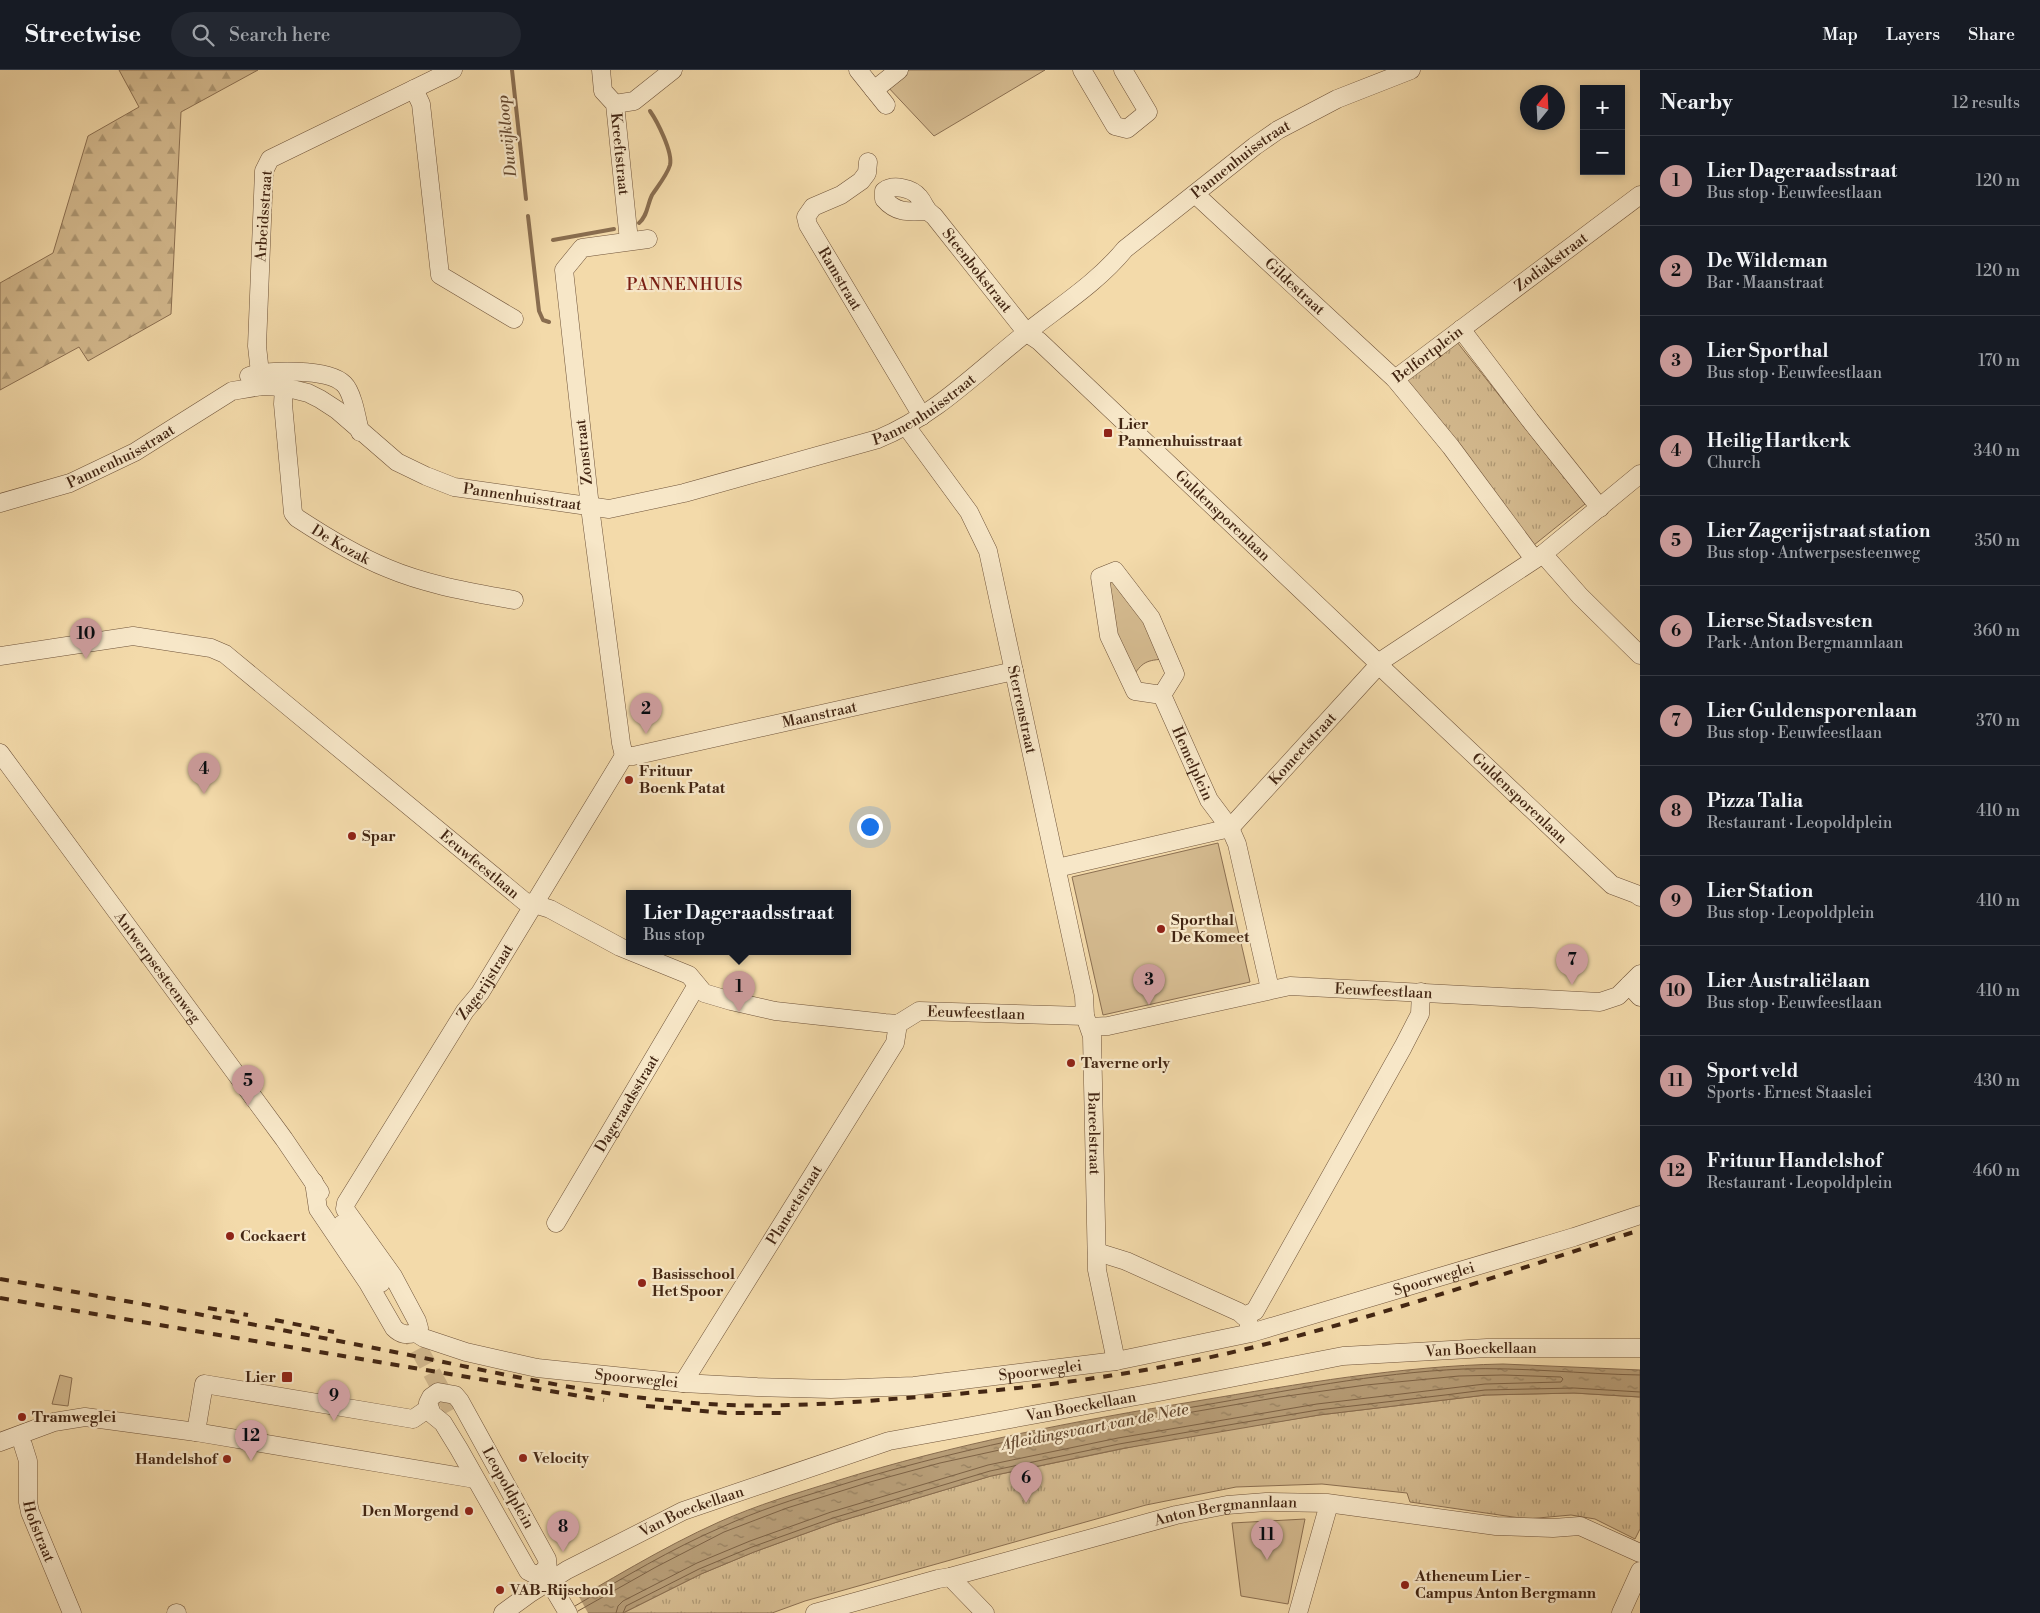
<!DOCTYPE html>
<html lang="en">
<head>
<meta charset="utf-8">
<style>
  body { margin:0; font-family:"Libre Bodoni",serif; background:#242831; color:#f1f3f6 }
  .controls { position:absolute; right:15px; top:15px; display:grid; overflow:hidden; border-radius:0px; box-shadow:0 2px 8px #0003 }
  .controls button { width:45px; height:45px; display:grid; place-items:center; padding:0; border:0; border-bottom:1px solid #363941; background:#171b24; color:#f1f3f6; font:25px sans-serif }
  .compass { position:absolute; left:1520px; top:15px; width:45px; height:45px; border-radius:50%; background:#171b24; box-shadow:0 2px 8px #0003; rotate:18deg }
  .you { position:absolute; left:869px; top:756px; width:18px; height:18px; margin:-12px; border:4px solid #fff; border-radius:50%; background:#1a73e8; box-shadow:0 0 0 8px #1a73e833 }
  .badge { display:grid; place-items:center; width:32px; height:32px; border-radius:50%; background:#c59692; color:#111; font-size:16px; font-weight:700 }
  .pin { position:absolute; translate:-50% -41px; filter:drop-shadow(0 1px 2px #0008) }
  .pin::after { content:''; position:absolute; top:26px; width:18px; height:15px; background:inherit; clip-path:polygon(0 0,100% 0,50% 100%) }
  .popup { position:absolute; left:626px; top:820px; width:225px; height:65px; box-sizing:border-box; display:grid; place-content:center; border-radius:0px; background:#171b24; filter:drop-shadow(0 1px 4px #0005); font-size:16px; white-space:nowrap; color:#9ea1a6 }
  .popup b { font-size:19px; color:#f1f3f6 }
  .popup::after { content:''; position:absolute; left:50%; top:100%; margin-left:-10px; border:10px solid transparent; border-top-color:#171b24 }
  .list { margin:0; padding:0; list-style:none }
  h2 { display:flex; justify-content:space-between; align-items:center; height:65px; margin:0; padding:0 20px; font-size:21px }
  h2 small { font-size:16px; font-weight:400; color:#9ea1a6 }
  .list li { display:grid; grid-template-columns:32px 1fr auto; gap:15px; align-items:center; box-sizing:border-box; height:90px; padding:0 20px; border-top:1px solid #363941 }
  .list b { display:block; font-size:19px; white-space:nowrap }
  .list p { margin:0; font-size:16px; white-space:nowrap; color:#9ea1a6 }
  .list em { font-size:16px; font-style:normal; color:#9ea1a6 }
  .icon { flex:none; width:28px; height:28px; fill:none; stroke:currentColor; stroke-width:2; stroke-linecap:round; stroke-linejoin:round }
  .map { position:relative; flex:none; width:1640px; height:1543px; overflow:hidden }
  header { display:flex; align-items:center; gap:30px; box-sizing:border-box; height:70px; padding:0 25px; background:#171b24; border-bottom:1px solid #363941 }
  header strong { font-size:24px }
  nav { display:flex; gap:28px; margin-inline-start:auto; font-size:18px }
  .search { width:350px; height:45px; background:#242831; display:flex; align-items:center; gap:12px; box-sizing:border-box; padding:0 18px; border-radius:28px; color:#9ea1a6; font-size:19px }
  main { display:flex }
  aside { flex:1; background:#171b24 }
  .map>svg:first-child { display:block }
  .green { fill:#d5bb90; stroke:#8c7052 }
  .forest { fill:url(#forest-firs); stroke:#8c7052 }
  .park { fill:url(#park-tufts); stroke:#8c7052 }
  .water { fill:url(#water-ripples); stroke:#896d4f }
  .pier { fill:#f3daaa }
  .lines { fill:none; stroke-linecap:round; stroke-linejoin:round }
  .shore { stroke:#7d6245; stroke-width:1 }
  .stream { stroke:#896d4f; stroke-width:4 }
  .minor-tunnel { stroke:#d0b68c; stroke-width:18; stroke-dasharray:18 9; stroke-linecap:butt }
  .minor-casing { stroke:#6f5339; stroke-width:19 }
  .minor { stroke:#f7e7c8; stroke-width:18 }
  .rail { stroke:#432613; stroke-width:4; stroke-dasharray:9 9; stroke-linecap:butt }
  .poi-dot { fill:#8f2418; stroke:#f7e7c8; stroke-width:2 }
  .labels { text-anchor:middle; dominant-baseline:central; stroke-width:4.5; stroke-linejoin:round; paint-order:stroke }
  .street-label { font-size:15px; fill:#432613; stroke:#f7e7c8 }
  .poi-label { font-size:15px; font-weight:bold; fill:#432613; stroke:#f7e7c8; text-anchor:start }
  .water-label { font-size:16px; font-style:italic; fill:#664a31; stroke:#f7e7c8 }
  .neighbourhood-label { font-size:16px; letter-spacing:1px; fill:#7a1f14; stroke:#f7e7c8 }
</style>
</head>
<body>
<header>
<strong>Streetwise</strong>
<div class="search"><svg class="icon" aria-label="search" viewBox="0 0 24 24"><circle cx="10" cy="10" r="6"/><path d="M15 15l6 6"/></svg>Search here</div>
<nav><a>Map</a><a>Layers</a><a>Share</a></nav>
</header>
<main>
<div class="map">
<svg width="1640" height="1543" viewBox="0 0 1640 1543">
  <defs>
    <pattern id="forest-firs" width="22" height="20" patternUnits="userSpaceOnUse" patternTransform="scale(1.25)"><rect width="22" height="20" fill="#d5bb90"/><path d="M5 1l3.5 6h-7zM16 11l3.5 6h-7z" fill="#ae9874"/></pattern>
    <pattern id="park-tufts" width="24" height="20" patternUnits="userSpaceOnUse" patternTransform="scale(1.25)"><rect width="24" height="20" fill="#d5bb90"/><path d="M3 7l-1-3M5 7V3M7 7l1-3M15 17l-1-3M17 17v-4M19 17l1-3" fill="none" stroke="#ae9874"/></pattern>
    <pattern id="water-ripples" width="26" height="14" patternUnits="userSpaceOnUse" patternTransform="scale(1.25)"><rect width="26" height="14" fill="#b79d77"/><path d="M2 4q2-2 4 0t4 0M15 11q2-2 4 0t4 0" fill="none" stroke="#968060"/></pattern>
  </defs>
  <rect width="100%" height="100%" fill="#f3daaa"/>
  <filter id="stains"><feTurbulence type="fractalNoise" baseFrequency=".004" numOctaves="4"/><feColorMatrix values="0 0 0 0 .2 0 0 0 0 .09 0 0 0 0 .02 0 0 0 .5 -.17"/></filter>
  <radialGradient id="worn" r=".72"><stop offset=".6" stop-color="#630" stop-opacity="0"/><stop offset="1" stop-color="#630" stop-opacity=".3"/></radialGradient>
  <g class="green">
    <polygon points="905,0 1045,0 934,66 886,15"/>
    <path d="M1114,506L1148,548L1166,589C1146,590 1142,592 1132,608L1112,564L1103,509Z"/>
    <polygon points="1218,773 1250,912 1103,945 1072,807"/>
    <polygon points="60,1305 72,1308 68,1336 52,1334"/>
    <polygon points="1305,1449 1288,1534 1241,1526 1232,1453"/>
  </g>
  <polygon class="forest" points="119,0 258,0 181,42 171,244 88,291 79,277 0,320 0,213 53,183 88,66 139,37"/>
  <g class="park">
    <polygon points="1457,272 1585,434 1534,475 1407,310"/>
    <polygon points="1574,1323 1640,1327 1640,1459 1635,1469 1595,1449 1571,1445 1527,1449 1410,1432 1407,1423 1322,1414 1236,1417 1146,1435 805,1531 772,1543 623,1543 701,1504 754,1482 834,1453 991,1406 1165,1370 1319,1345 1486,1325"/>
  </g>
  <path class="water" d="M1503,1294L1640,1300V1327L1574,1323L1486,1325L1319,1345L1120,1379L991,1406L834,1453L754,1482L701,1504L623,1543H552C607,1512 661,1478 719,1452C757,1435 797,1423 836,1411C954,1374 1075,1351 1197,1331C1299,1314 1400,1296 1503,1294Z"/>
  <polygon class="pier" points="578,1525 588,1543 550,1543 551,1541"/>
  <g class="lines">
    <g class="shore">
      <path d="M575,1536C623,1508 671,1479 722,1457C757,1441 794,1429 831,1418C951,1380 1075,1356 1199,1336C1286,1321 1374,1303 1463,1299C1522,1297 1581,1304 1640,1305"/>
      <polyline points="578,1541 656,1497 724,1462 787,1438 870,1412 940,1393 1105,1357 1280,1327 1366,1315 1459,1306 1503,1305 1561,1307 1563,1309 1561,1312 1485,1314 1317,1334 1118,1368 988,1395 831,1442 750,1471 697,1493 623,1531 618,1536 616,1543"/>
      <polyline points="623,1543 626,1536 699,1499 752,1477 833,1448 990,1401 1119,1374 1240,1353 1318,1340 1445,1325 1485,1320 1574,1318 1640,1322"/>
    </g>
    <g class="stream">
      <polyline points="512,0 526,129"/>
      <polyline points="528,146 539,241 543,250 549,252"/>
      <path d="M639,153C648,145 647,135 652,125C658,116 667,105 670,95C673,82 657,51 650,41"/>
      <polyline points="553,170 614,159"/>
    </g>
    <polyline class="minor-tunnel" points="406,1255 452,1340"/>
    <g class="minor-casing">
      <g id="minor">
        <path id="s1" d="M601,0L603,21L615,34L629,171"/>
        <polyline points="858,0 874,20 899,0"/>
        <polyline points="1082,0 1115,56 1127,59 1148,42 1123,0"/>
        <polyline points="414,19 421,34 440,205 514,249"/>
        <polyline points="874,20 886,35"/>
        <polyline points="615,34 634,31 673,0"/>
        <path id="s2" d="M868,92L867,103L861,111L841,125L813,137L806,147L808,155L922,346"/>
        <path id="s3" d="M1195,124L1395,309L1451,377L1534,489"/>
        <path id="s4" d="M926,141C908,142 896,143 884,129V121C893,114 912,118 919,127C926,135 924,140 934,146L1027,263L1039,271L1374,589"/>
        <polyline points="1461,259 1530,350 1600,438"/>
        <polyline points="260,303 257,276 264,101 270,89 453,0"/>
        <path d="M249,306C269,300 328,298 344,314C353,323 357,349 360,362"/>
        <path id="s5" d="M1395,309L1640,125"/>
        <path id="s6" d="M284,317L283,334L293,443L297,448C326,467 355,485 387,498C427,515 471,522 514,530"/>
        <path id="s7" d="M906,356L969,442L988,481L1084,926L1085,946L1092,966L1097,1200L1116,1291"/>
        <path id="s8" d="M0,433L70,413L135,382L232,321L262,316L284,317L308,323L320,329L337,340L397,392L426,406L454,417L609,439L684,423L878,369C935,346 979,300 1026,263C1060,236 1097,213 1125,179L1255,76L1278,60L1337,29L1411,0"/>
        <polyline points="1543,484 1580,526 1640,585"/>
        <polygon points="1115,501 1151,548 1175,604 1162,625 1135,621 1109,566 1100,507"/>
        <path id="s9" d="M0,586L133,566L211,578L225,584L524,831L550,839L620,877L689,905L704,923L731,931L775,941L885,953L898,954L919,941L1085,946"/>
        <polyline points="1384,589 1543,484 1640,404"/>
        <path id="s10" d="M1383,599L1612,815L1636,824L1640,827"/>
        <path id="s11" d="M1162,625L1209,730L1230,758L1237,774L1270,919"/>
        <path id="s12" d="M0,683L284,1069L320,1122"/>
        <polyline points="624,686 621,673 590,437 564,200 582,178 648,169"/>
        <path id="s13" d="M624,686H633L1014,601"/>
        <path id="s14" d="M1057,798L1230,758L1375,599"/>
        <polyline points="1629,915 1640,927"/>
        <path id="s15" d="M1090,957L1108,956L1290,916L1600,932L1618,926L1640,904"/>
        <path id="s16" d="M314,1112L318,1139L368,1213L394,1258C401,1265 406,1265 416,1263L424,1268L466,1282L537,1298L683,1313L757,1317L831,1319L914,1316L1116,1291L1251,1263L1574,1167L1640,1145"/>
        <path id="s17" d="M556,1153L697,915"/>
        <polyline points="342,1154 364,1183 381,1213"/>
        <polyline points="1097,1182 1126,1191 1239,1242 1248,1250 1249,1255"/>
        <polyline points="1244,1246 1255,1241 1403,977 1420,944 1421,922"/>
        <path id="s18" d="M416,1263L419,1258L417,1251L393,1206L345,1139L346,1133L465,941L480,923L624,686"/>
        <path id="s19" d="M683,1313L895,973L898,954"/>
        <polygon points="438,1322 455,1325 460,1331 547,1489 549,1512 528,1501 459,1379 443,1353 432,1344 428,1333 431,1327"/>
        <polyline points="196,1362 204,1314 413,1349 429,1338"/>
        <polyline points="0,1372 54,1352 85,1347 196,1362 475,1409"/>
        <path id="s20" d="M23,1375L28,1391V1432L30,1442L72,1543"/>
        <polyline points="543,1501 568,1543"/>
        <polyline points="950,1507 985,1543"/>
        <polyline points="176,1543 177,1543"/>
        <path id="s21" d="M503,1543L529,1524L567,1500L683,1441L889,1371L1159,1322L1343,1286L1487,1278H1640"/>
        <path id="s22" d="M815,1543L938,1509L950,1507L1176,1445L1227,1435L1266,1432L1327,1433L1496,1456L1553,1458L1580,1456L1640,1483"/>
        <polyline points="1298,1543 1329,1434"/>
        <polyline points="1621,1543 1640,1501"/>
      </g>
    </g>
    <use href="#minor" class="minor"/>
    <g class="rail">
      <path d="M0,1209C130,1231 259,1255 389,1281C501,1303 614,1331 729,1335C787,1337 846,1333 905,1328C1020,1320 1134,1306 1246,1279C1379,1247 1509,1202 1640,1160"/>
      <polyline points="0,1228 604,1330"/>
      <polyline points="208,1238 248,1245"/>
      <polyline points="275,1250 334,1262"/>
      <polyline points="646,1336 726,1343 786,1343"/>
    </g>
  </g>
  <g class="poi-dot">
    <rect x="1103" y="358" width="10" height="10" rx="2.5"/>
    <circle cx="629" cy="710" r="5"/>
    <circle cx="352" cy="766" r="5"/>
    <circle cx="1161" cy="859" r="5"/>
    <circle cx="1071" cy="993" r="5"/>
    <circle cx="230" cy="1166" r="5"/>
    <circle cx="642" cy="1213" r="5"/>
    <rect x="281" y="1301" width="12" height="12" rx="2.5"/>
    <circle cx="22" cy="1347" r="5"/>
    <circle cx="523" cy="1388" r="5"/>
    <circle cx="227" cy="1389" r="5"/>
    <circle cx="469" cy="1441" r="5"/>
    <circle cx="1405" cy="1515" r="5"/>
    <circle cx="500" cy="1520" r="5"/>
  </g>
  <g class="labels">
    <g class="street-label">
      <text stroke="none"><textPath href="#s1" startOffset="89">Kreeftstraat</textPath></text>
      <text stroke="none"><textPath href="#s8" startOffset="1406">Pannenhuisstraat</textPath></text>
      <text transform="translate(264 146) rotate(-86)">Arbeidsstraat</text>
      <text stroke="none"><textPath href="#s5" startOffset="195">Zodiakstraat</textPath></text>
      <text stroke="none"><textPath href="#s4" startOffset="186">Steenbokstraat</textPath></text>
      <text stroke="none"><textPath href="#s2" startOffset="159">Ramstraat</textPath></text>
      <text stroke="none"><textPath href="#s3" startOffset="136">Gildestraat</textPath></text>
      <text stroke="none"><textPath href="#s5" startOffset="41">Belfortplein</textPath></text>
      <text stroke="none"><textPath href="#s8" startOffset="1001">Pannenhuisstraat</textPath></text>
      <text transform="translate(584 382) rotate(-96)">Zonstraat</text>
      <text stroke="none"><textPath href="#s8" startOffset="130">Pannenhuisstraat</textPath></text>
      <text stroke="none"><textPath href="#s8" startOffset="581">Pannenhuisstraat</textPath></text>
      <text stroke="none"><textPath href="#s4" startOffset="534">Guldensporenlaan</textPath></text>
      <text stroke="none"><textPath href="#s6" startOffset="184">De Kozak</textPath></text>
      <text stroke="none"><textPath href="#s7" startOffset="312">Sterrenstraat</textPath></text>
      <text stroke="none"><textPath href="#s13" startOffset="200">Maanstraat</textPath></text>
      <text stroke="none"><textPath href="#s14" startOffset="285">Komeetstraat</textPath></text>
      <text stroke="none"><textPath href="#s11" startOffset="75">Hemelplein</textPath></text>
      <text stroke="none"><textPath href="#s10" startOffset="188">Guldensporenlaan</textPath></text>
      <text stroke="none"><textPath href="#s9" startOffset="559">Eeuwfeestlaan</textPath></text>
      <text stroke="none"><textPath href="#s12" startOffset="266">Antwerpsesteenweg</textPath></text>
      <text stroke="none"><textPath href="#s18" startOffset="414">Zagerijstraat</textPath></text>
      <text stroke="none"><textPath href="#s15" startOffset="298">Eeuwfeestlaan</textPath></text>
      <text stroke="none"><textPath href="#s9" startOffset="1100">Eeuwfeestlaan</textPath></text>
      <text stroke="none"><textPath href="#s17" startOffset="139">Dageraadsstraat</textPath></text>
      <text stroke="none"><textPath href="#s7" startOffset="744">Bareelstraat</textPath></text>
      <text stroke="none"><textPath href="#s19" startOffset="210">Planeetstraat</textPath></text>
      <text stroke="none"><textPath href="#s16" startOffset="1229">Spoorweglei</textPath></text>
      <text stroke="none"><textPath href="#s21" startOffset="1025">Van Boeckellaan</textPath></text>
      <text stroke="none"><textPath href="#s16" startOffset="824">Spoorweglei</textPath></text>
      <text stroke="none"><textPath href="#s16" startOffset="419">Spoorweglei</textPath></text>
      <text stroke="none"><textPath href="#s21" startOffset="620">Van Boeckellaan</textPath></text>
      <text transform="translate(508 1418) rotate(61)">Leopoldplein</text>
      <text stroke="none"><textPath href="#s21" startOffset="215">Van Boeckellaan</textPath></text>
      <text stroke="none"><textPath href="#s22" startOffset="424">Anton Bergmannlaan</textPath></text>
      <text stroke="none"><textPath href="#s20" startOffset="89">Hofstraat</textPath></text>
    </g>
    <g class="poi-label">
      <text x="1118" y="354">Lier<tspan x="1118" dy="17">Pannenhuisstraat</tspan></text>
      <text x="639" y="701">Frituur<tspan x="639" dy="17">Boenk Patat</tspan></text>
      <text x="362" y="766">Spar</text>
      <text x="1171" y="850">Sporthal<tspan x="1171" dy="17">De Komeet</tspan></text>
      <text x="1081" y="993">Taverne orly</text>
      <text x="240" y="1166">Cockaert</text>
      <text x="652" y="1204">Basisschool<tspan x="652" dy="17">Het Spoor</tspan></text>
      <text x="276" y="1307" text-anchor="end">Lier</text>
      <text x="32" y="1347">Tramweglei</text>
      <text x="533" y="1388">Velocity</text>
      <text x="217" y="1389" text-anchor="end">Handelshof</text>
      <text x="459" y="1441" text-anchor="end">Den Morgend</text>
      <text x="1415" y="1506">Atheneum Lier -<tspan x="1415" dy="17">Campus Anton Bergmann</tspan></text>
      <text x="510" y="1520">VAB-Rijschool</text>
    </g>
    <g class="water-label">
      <text transform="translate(507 66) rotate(-96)">Duwijkloop</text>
      <text transform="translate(1095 1357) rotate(-11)">Afleidingsvaart van de Nete</text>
    </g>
    <g class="neighbourhood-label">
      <text x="685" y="215">PANNENHUIS</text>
    </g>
  </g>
  <rect width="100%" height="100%" filter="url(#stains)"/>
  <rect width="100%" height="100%" fill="url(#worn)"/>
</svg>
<div class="controls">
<button>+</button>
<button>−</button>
</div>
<svg class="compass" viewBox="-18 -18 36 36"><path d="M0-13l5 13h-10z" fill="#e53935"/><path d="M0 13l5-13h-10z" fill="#9ea1a6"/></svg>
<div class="you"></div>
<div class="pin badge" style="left:739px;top:942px">1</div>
<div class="popup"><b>Lier Dageraadsstraat</b>Bus stop</div>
<div class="pin badge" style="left:646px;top:664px">2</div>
<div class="pin badge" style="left:1149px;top:935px">3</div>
<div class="pin badge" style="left:204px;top:724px">4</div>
<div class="pin badge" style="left:248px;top:1036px">5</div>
<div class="pin badge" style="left:1026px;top:1433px">6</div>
<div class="pin badge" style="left:1572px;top:915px">7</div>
<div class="pin badge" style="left:563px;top:1482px">8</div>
<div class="pin badge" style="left:334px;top:1351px">9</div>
<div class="pin badge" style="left:86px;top:589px">10</div>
<div class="pin badge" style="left:1267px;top:1490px">11</div>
<div class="pin badge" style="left:251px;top:1391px">12</div>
</div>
<aside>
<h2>Nearby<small>12 results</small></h2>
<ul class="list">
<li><span class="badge">1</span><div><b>Lier Dageraadsstraat</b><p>Bus stop · Eeuwfeestlaan</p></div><em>120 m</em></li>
<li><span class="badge">2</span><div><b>De Wildeman</b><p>Bar · Maanstraat</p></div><em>120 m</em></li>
<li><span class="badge">3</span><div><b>Lier Sporthal</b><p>Bus stop · Eeuwfeestlaan</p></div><em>170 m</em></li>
<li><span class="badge">4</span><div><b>Heilig Hartkerk</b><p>Church</p></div><em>340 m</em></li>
<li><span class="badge">5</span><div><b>Lier Zagerijstraat station</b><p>Bus stop · Antwerpsesteenweg</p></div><em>350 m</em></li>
<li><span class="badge">6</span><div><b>Lierse Stadsvesten</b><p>Park · Anton Bergmannlaan</p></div><em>360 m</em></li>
<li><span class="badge">7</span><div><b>Lier Guldensporenlaan</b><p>Bus stop · Eeuwfeestlaan</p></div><em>370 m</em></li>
<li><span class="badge">8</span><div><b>Pizza Talia</b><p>Restaurant · Leopoldplein</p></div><em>410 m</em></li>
<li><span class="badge">9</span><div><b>Lier Station</b><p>Bus stop · Leopoldplein</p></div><em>410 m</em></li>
<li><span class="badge">10</span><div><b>Lier Australiëlaan</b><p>Bus stop · Eeuwfeestlaan</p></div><em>410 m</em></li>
<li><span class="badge">11</span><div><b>Sport veld</b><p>Sports · Ernest Staaslei</p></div><em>430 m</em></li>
<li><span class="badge">12</span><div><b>Frituur Handelshof</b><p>Restaurant · Leopoldplein</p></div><em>460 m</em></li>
</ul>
</aside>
</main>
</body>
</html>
